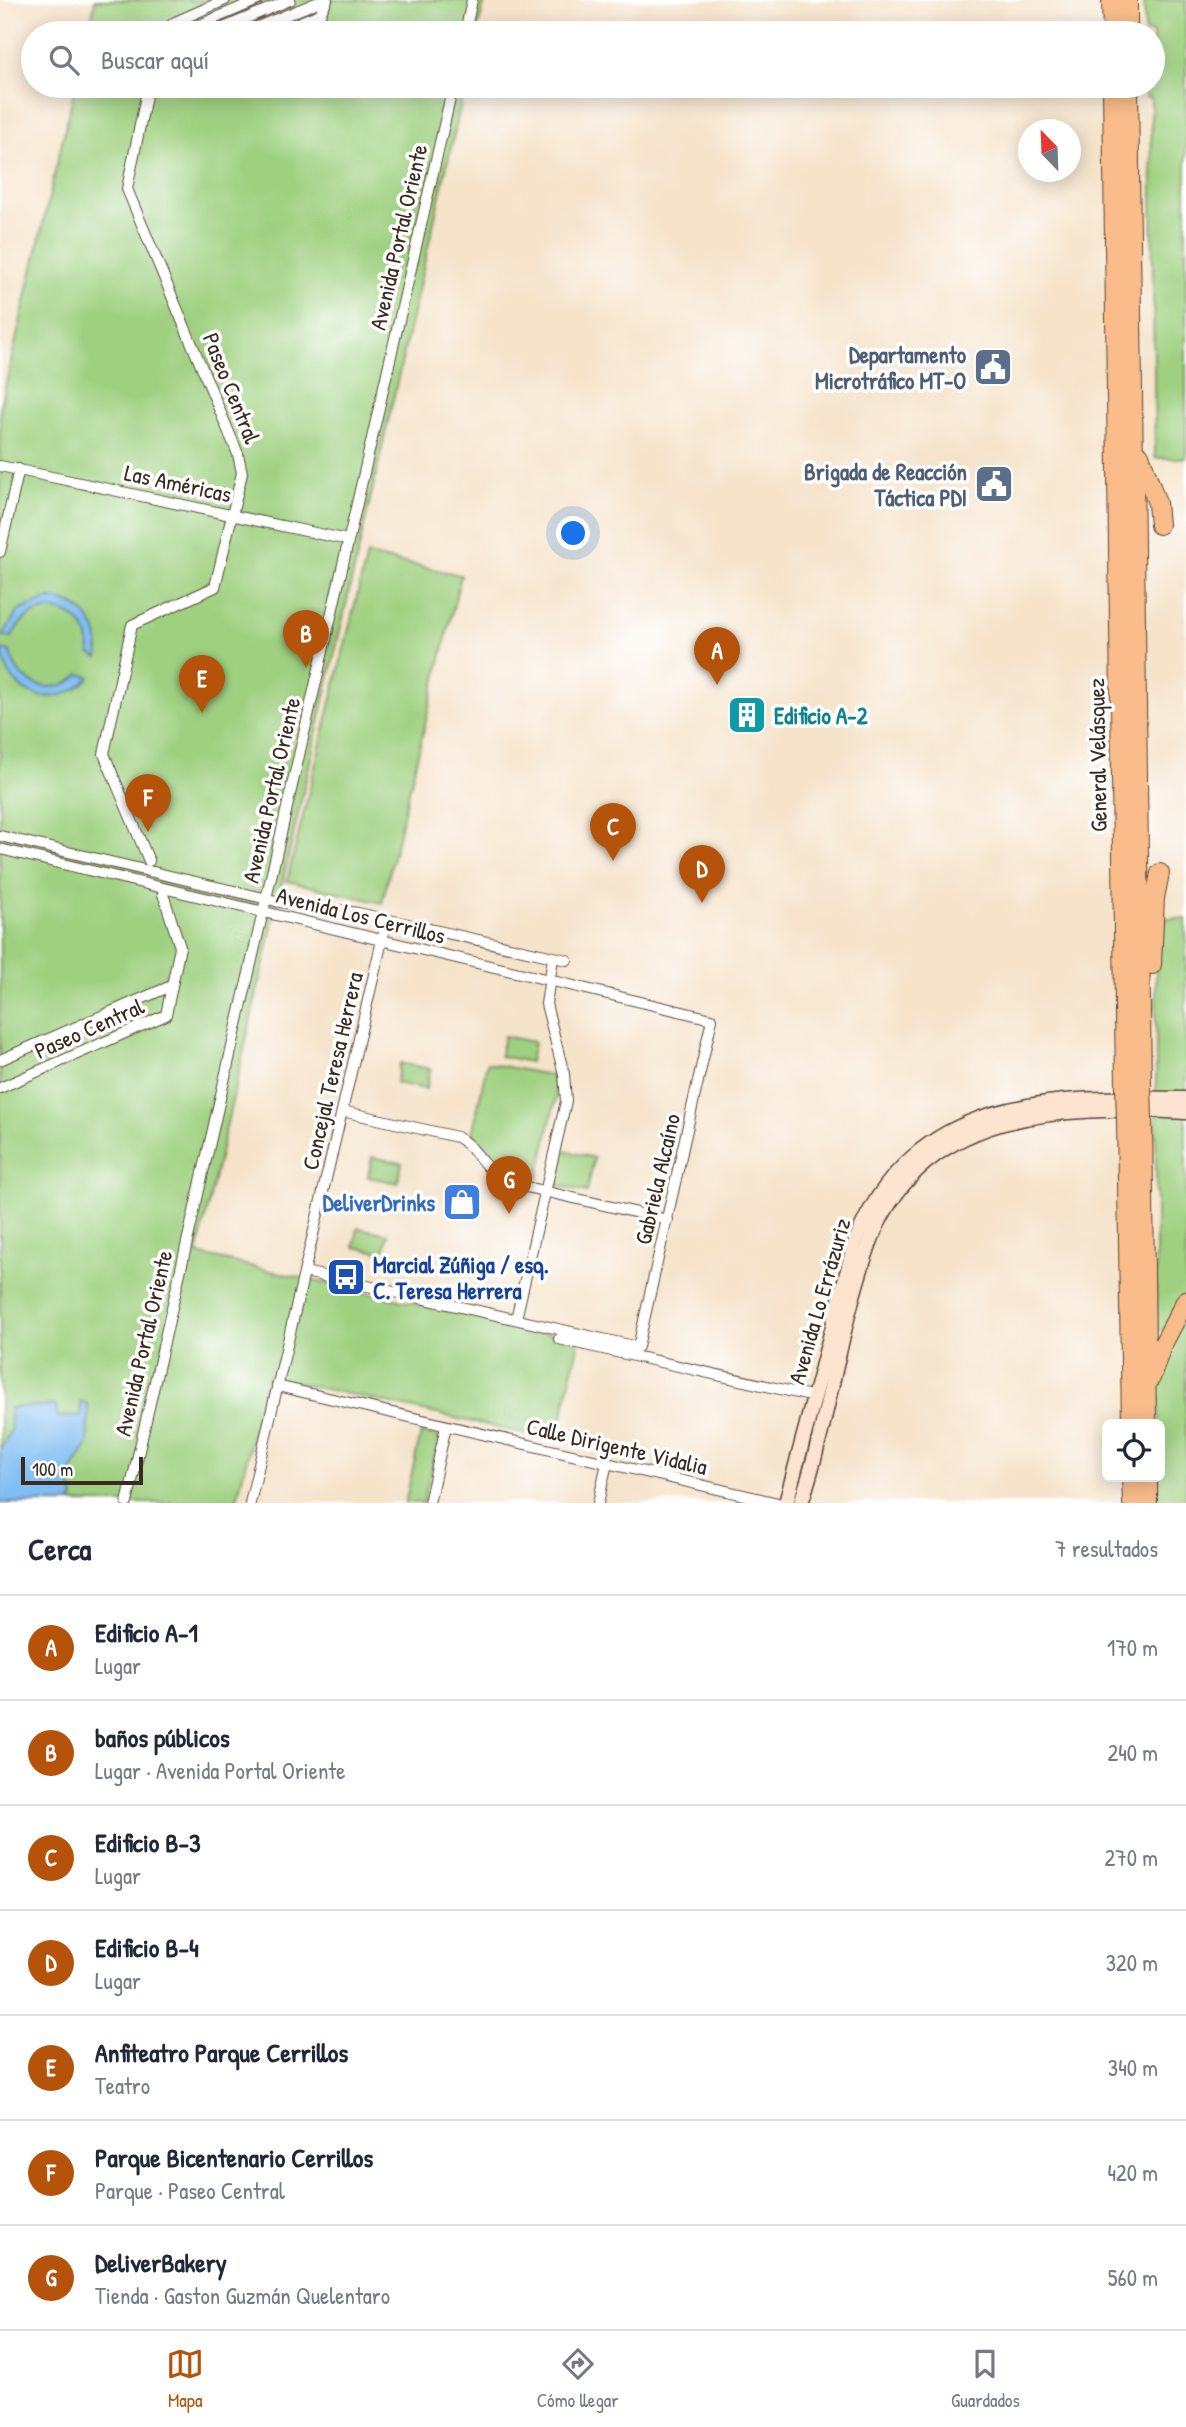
<!DOCTYPE html>
<html lang="es">
<head>
<meta charset="utf-8">
<style>
  body { margin:0; font-family:"Patrick Hand",sans-serif; background:#f2f2f3; color:#1f2937 }
  .controls { position:absolute; right:21px; bottom:21px; display:grid; overflow:hidden; border-radius:10px; box-shadow:0 4px 18px #0003 }
  .controls button { width:63px; height:63px; display:grid; place-items:center; padding:0; border:0; border-bottom:2px solid #e0e1e3; background:#fff; color:#1f2937; font:35px sans-serif }
  .compass { position:absolute; left:1018px; top:119px; width:63px; height:63px; border-radius:50%; background:#fff; box-shadow:0 4px 18px #0003; rotate:337deg }
  .scale { position:absolute; left:21px; bottom:18px; width:122px; box-sizing:border-box; padding-left:7px; border:4px solid #3b2a1e; border-top:0; font-size:19px; line-height:24px; white-space:nowrap; color:#3b2a1e; -webkit-text-stroke:5px #fff; paint-order:stroke }
  .you { position:absolute; left:574px; top:534px; width:24px; height:24px; margin:-18px; border:5px solid #fff; border-radius:50%; background:#1a73e8; box-shadow:0 0 0 10px #1a73e833 }
  .badge { display:grid; place-items:center; width:46px; height:46px; border-radius:50%; background:#b45309; color:#fff; font-size:23px; font-weight:700 }
  .pin { position:absolute; translate:-50% -58px; filter:drop-shadow(0 2px 4px #0008) }
  .pin::after { content:''; position:absolute; top:37px; width:24px; height:21px; background:inherit; clip-path:polygon(0 0,100% 0,50% 100%) }
  .list { margin:0; padding:0; list-style:none }
  h2 { display:flex; justify-content:space-between; align-items:center; height:91px; margin:0; padding:0 28px; font-size:30px }
  h2 small { font-size:23px; font-weight:400; color:#747a83 }
  .list li { display:grid; grid-template-columns:46px 1fr auto; gap:21px; align-items:center; box-sizing:border-box; height:105px; padding:0 28px; border-top:2px solid #e0e1e3 }
  .list b { display:block; font-size:26px; white-space:nowrap }
  .list p { margin:0; font-size:23px; white-space:nowrap; color:#747a83 }
  .list em { font-size:23px; font-style:normal; color:#747a83 }
  .icon { flex:none; width:38px; height:38px; fill:none; stroke:currentColor; stroke-width:2; stroke-linecap:round; stroke-linejoin:round }
  .map { position:relative; flex:none; width:1186px; height:1503px; overflow:hidden }
  .search { position:absolute; background:#fff; box-shadow:0 4px 18px #0003; left:21px; right:21px; top:21px; height:77px; display:flex; align-items:center; gap:18px; box-sizing:border-box; padding:0 24px; border-radius:38px; color:#747a83; font-size:26px }
  .sheet { height:826px; background:#fff }
  nav { display:flex; justify-content:space-around; align-items:center; box-sizing:border-box; height:98px; border-top:2px solid #e0e1e3; background:#fff; font-size:19px; color:#747a83 }
  nav a { display:grid; justify-items:center; gap:4px }
  nav .on { color:#b45309 }
  .map>svg:first-child { display:block }
  .green { fill:#9fd080; stroke:#6d7d4f; stroke-width:2 }
  .water { fill:#7fbdf2; stroke:#5d7488; stroke-width:2 }
  .lines { fill:none; stroke-linecap:round; stroke-linejoin:round }
  .street-casing { stroke:#574638; stroke-width:12 }
  .secondary-casing { stroke:#574638; stroke-width:17 }
  .highway-casing { stroke:#574638; stroke-width:20 }
  .street { stroke:#fff; stroke-width:10 }
  .secondary { stroke:#fde4d0; stroke-width:14 }
  .highway { stroke:#f9bc8a; stroke-width:18 }
  .highway-bridge-casing { stroke:#574638; stroke-width:20; stroke-linecap:butt }
  .highway-bridge { stroke:#f9bc8a; stroke-width:18 }
  .labels { text-anchor:middle; dominant-baseline:central; stroke-width:7; stroke-linejoin:round; paint-order:stroke }
  .street-label { font-size:23px; fill:#3b2a1e; stroke:#fff }
  .service-label { font-size:23px; font-weight:bold; fill:#4e5e75; stroke:#fff; text-anchor:end }
  .culture-label { font-size:23px; font-weight:bold; fill:#0d838f; stroke:#fff; text-anchor:start }
  .shop-label { font-size:23px; font-weight:bold; fill:#366cbe; stroke:#fff; text-anchor:end }
  .transit-label { font-size:23px; font-weight:bold; fill:#164399; stroke:#fff; text-anchor:start }
</style>
</head>
<body>
<div class="map">
<svg width="1186" height="1503" viewBox="0 0 1186 1503">
  <rect width="100%" height="100%" fill="#fff"/>
  <filter id="ink" filterUnits="userSpaceOnUse"><feTurbulence type="fractalNoise" baseFrequency=".0143" numOctaves="2"/><feDisplacementMap in="SourceGraphic" scale="14" xChannelSelector="R" yChannelSelector="G"/><feConvolveMatrix kernelMatrix="1 2 1 2 8 2 1 2 1" color-interpolation-filters="sRGB"/></filter>
  <filter id="wash" filterUnits="userSpaceOnUse"><feTurbulence type="fractalNoise" baseFrequency=".00686" numOctaves="4" result="noise"/><feDisplacementMap in="SourceGraphic" scale="28" xChannelSelector="R" yChannelSelector="G"/><feGaussianBlur stdDeviation="1.57" result="paint"/><feColorMatrix in="noise" values="0 0 0 0 0 0 0 0 0 0 0 0 0 0 0 0 0 1.4 0 .05"/><feComposite in="paint" operator="in"/></filter>
  <g filter="url(#wash)">
    <rect width="100%" height="100%" fill="#f5e3ca"/>
    <g class="green">
      <polygon points="95,0 485,0 477,33 89,33"/>
      <polygon points="1144,0 1186,0 1186,458 1155,458 1151,98 1146,98 1146,86 1153,86 1153,33 1145,33"/>
      <polygon points="75,86 465,86 197,1254 579,1341 557,1441 267,1376 236,1503 0,1503 0,409"/>
      <polygon points="367,555 461,575 382,903 287,881"/>
      <polygon points="1159,918 1186,919 1186,1293 1164,1329 1156,1331 1156,970"/>
      <polygon points="504,1036 534,1042 530,1062 500,1056"/>
      <polygon points="400,1063 430,1069 426,1089 396,1083"/>
      <path d="M487,1063L554,1076L556,1097L538,1177C532,1180 529,1179 522,1177C489,1170 494,1154 472,1135Z"/>
      <polygon points="562,1150 594,1158 587,1192 557,1185 554,1181"/>
      <polygon points="372,1157 402,1163 398,1183 368,1177"/>
      <polygon points="358,1228 388,1234 384,1253 354,1247"/>
      <polygon points="1186,1313 1186,1503 1159,1503 1159,1383 1162,1363"/>
      <polygon points="421,1433 439,1437 423,1503 405,1503"/>
    </g>
    <g class="water">
      <path d="M47,599C80,599 103,625 98,658L90,653C91,605 30,594 12,637L3,636L18,611Z"/>
      <path d="M2,649L10,651C17,686 54,699 80,674L90,677C56,712 8,699 2,649Z"/>
      <polygon points="80,1401 88,1404 88,1444 69,1474 74,1499 70,1503 0,1503 0,1450 11,1430 10,1408 56,1405 57,1417 81,1416"/>
    </g>
  </g>
  <g filter="url(#ink)">
    <g class="lines">
      <g class="street-casing">
        <g id="street">
          <polyline points="162,33 175,22 225,0"/>
          <polyline points="181,33 258,0"/>
          <polyline points="211,33 290,0"/>
          <polyline points="243,33 323,0"/>
          <polyline points="273,33 320,14 327,0"/>
          <polyline points="465,33 472,0"/>
          <polyline points="148,86 127,189 238,454 242,473 215,587 132,625 104,754 149,861"/>
          <polyline points="0,466 348,540"/>
          <polyline points="0,552 19,469"/>
          <polyline points="0,836 280,902 358,913 567,960"/>
          <polyline points="0,849 712,1019 638,1347 305,1272"/>
          <polyline points="0,1060 171,986"/>
          <polyline points="0,1088 166,1015 180,947 163,894"/>
          <path d="M342,1111L457,1137C479,1149 485,1173 509,1183L668,1220"/>
          <polyline points="516,1319 566,1101 564,1074 546,1004 553,958"/>
          <polyline points="559,1339 815,1397"/>
          <polyline points="277,1386 778,1503"/>
          <polyline points="127,1503 453,86"/>
          <polyline points="250,1503 387,919"/>
          <polyline points="429,1503 446,1426"/>
          <polyline points="598,1503 607,1463"/>
        </g>
      </g>
      <g class="secondary-casing">
        <g id="secondary">
          <path d="M786,1503L855,1243C912,1096 1051,1096 1186,1099"/>
          <path d="M801,1503C829,1419 839,1328 869,1245C919,1107 1062,1105 1186,1112"/>
        </g>
      </g>
      <g class="highway-casing">
        <g id="highway">
          <polyline points="1111,0 1112,33"/>
          <polyline points="1128,0 1128,33"/>
          <polyline points="1112,86 1125,1087"/>
          <polyline points="1129,86 1142,1085"/>
          <polyline points="1140,455 1157,503 1159,525"/>
          <polyline points="1152,965 1155,898 1160,873"/>
          <polyline points="1126,1121 1131,1424"/>
          <polyline points="1143,1121 1147,1424"/>
          <polyline points="1151,1378 1162,1346 1186,1300"/>
          <polyline points="1131,1477 1132,1503"/>
          <polyline points="1148,1477 1148,1503"/>
        </g>
      </g>
      <use href="#street" class="street"/>
      <use href="#secondary" class="secondary"/>
      <use href="#highway" class="highway"/>
      <g class="highway-bridge-casing">
        <g id="highway-bridge">
          <polyline points="1142,1085 1143,1121"/>
          <polyline points="1125,1087 1126,1121"/>
        </g>
      </g>
      <use href="#highway-bridge" class="highway-bridge"/>
    </g>
  </g>
  <defs>
    <g id="civic-square" transform="scale(2.0125)"><rect x="-9" y="-9" width="18" height="18" rx="4" fill="#5c6f8a" stroke="#fff"/><path d="M-.6-6.5H3V-4.5H.6V-3L4-1V1h2V6H-6V1h2V-1L-.6-3ZM-1.2 2.5V6h2.4V2.5Z" fill="#fff"/></g>
    <g id="building-square" transform="scale(2.0125)"><rect x="-9" y="-9" width="18" height="18" rx="4" fill="#0f9aa8" stroke="#fff"/><path d="M-4-6H4V6H1V3H-1V6H-4ZM-2.5-4.3h1.7v1.8h-1.7ZM.8-4.3h1.7v1.8H.8ZM-2.5-1h1.7V.8h-1.7ZM.8-1h1.7V.8H.8Z" fill="#fff"/></g>
    <g id="shop-square" transform="scale(2.0125)"><rect x="-9" y="-9" width="18" height="18" rx="4" fill="#3f7fe0" stroke="#fff"/><path d="M-5-2.5h2.3a2.7 3.5 0 0 1 5.4 0H5L5.5 6h-11ZM-1.5-2.5h3a1.5 2.3 0 0 0-3 0Z" fill="#fff"/></g>
    <g id="bus-square" transform="scale(2.0125)"><rect x="-9" y="-9" width="18" height="18" rx="4" fill="#1a4fb4" stroke="#fff"/><path d="M-5-6H5V4H4V6H2V4H-2V6H-4V4H-5ZM-3.5-4V0h7V-4ZM-3.5 1.2v1.5H-2V1.2ZM2 1.2v1.5H3.5V1.2Z" fill="#fff"/></g>
  </defs>
  <g fill-rule="evenodd">
    <use href="#civic-square" x="993" y="367"/>
    <use href="#civic-square" x="994" y="484"/>
    <use href="#building-square" x="747" y="715"/>
    <use href="#shop-square" x="462" y="1202"/>
    <use href="#bus-square" x="346" y="1277"/>
  </g>
  <g class="labels">
    <g class="street-label">
      <text transform="translate(398 237) rotate(-77)">Avenida Portal Oriente</text>
      <text transform="translate(232 388) rotate(68)">Paseo Central</text>
      <text transform="translate(178 483) rotate(12)">Las Américas</text>
      <text transform="translate(1097 755) rotate(-91)">General Velásquez</text>
      <text transform="translate(271 790) rotate(-77)">Avenida Portal Oriente</text>
      <text transform="translate(361 915) rotate(14)">Avenida Los Cerrillos</text>
      <text transform="translate(89 1028) rotate(-24)">Paseo Central</text>
      <text transform="translate(332 1071) rotate(-77)">Concejal Teresa Herrera</text>
      <text transform="translate(657 1179) rotate(-77)">Gabriela Alcaíno</text>
      <text transform="translate(819 1301) rotate(-74)">Avenida Lo Errázuriz</text>
      <text transform="translate(143 1343) rotate(-77)">Avenida Portal Oriente</text>
      <text transform="translate(617 1446) rotate(13)">Calle Dirigente Vidalia</text>
    </g>
    <g class="service-label">
      <text x="966" y="354">Departamento<tspan x="966" dy="26">Microtráfico MT-O</tspan></text>
      <text x="967" y="471">Brigada de Reacción<tspan x="967" dy="26">Táctica PDI</tspan></text>
    </g>
    <g class="culture-label">
      <text x="774" y="715">Edificio A-2</text>
    </g>
    <g class="shop-label">
      <text x="435" y="1202">DeliverDrinks</text>
    </g>
    <g class="transit-label">
      <text x="373" y="1264">Marcial Zúñiga / esq.<tspan x="373" dy="26">C. Teresa Herrera</tspan></text>
    </g>
  </g>
</svg>
<div class="controls">
<button><svg class="icon" aria-label="locate" viewBox="0 0 24 24"><circle cx="12" cy="12" r="6"/><path d="M12 2v4M12 18v4M2 12h4M18 12h4"/></svg></button>
</div>
<svg class="compass" viewBox="-18 -18 36 36"><path d="M0-13l5 13h-10z" fill="#e53935"/><path d="M0 13l5-13h-10z" fill="#747a83"/></svg>
<div class="scale">100 m</div>
<div class="you"></div>
<div class="pin badge" style="left:717px;top:685px">A</div>
<div class="pin badge" style="left:306px;top:668px">B</div>
<div class="pin badge" style="left:613px;top:861px">C</div>
<div class="pin badge" style="left:702px;top:903px">D</div>
<div class="pin badge" style="left:202px;top:713px">E</div>
<div class="pin badge" style="left:148px;top:832px">F</div>
<div class="pin badge" style="left:509px;top:1214px">G</div>
<div class="search"><svg class="icon" aria-label="search" viewBox="0 0 24 24"><circle cx="10" cy="10" r="6"/><path d="M15 15l6 6"/></svg>Buscar aquí</div>
</div>
<section class="sheet">
<h2>Cerca<small>7 resultados</small></h2>
<ul class="list">
<li><span class="badge">A</span><div><b>Edificio A-1</b><p>Lugar</p></div><em>170 m</em></li>
<li><span class="badge">B</span><div><b>baños públicos</b><p>Lugar · Avenida Portal Oriente</p></div><em>240 m</em></li>
<li><span class="badge">C</span><div><b>Edificio B-3</b><p>Lugar</p></div><em>270 m</em></li>
<li><span class="badge">D</span><div><b>Edificio B-4</b><p>Lugar</p></div><em>320 m</em></li>
<li><span class="badge">E</span><div><b>Anfiteatro Parque Cerrillos</b><p>Teatro</p></div><em>340 m</em></li>
<li><span class="badge">F</span><div><b>Parque Bicentenario Cerrillos</b><p>Parque · Paseo Central</p></div><em>420 m</em></li>
<li><span class="badge">G</span><div><b>DeliverBakery</b><p>Tienda · Gaston Guzmán Quelentaro</p></div><em>560 m</em></li>
</ul>
</section>
<nav>
<a class="on"><svg class="icon" aria-label="map" viewBox="0 0 24 24"><path d="M3 6l6-2 6 2 6-2v14l-6 2-6-2-6 2zM9 4v14M15 6v14"/></svg>Mapa</a>
<a><svg class="icon" aria-label="directions" viewBox="0 0 24 24"><path d="M12 3l9 9-9 9-9-9zM9 14v-3h6M13 9l2 2-2 2"/></svg>Cómo llegar</a>
<a><svg class="icon" aria-label="saved" viewBox="0 0 24 24"><path d="M7 4h10v16l-5-4-5 4z"/></svg>Guardados</a>
</nav>
</body>
</html>
